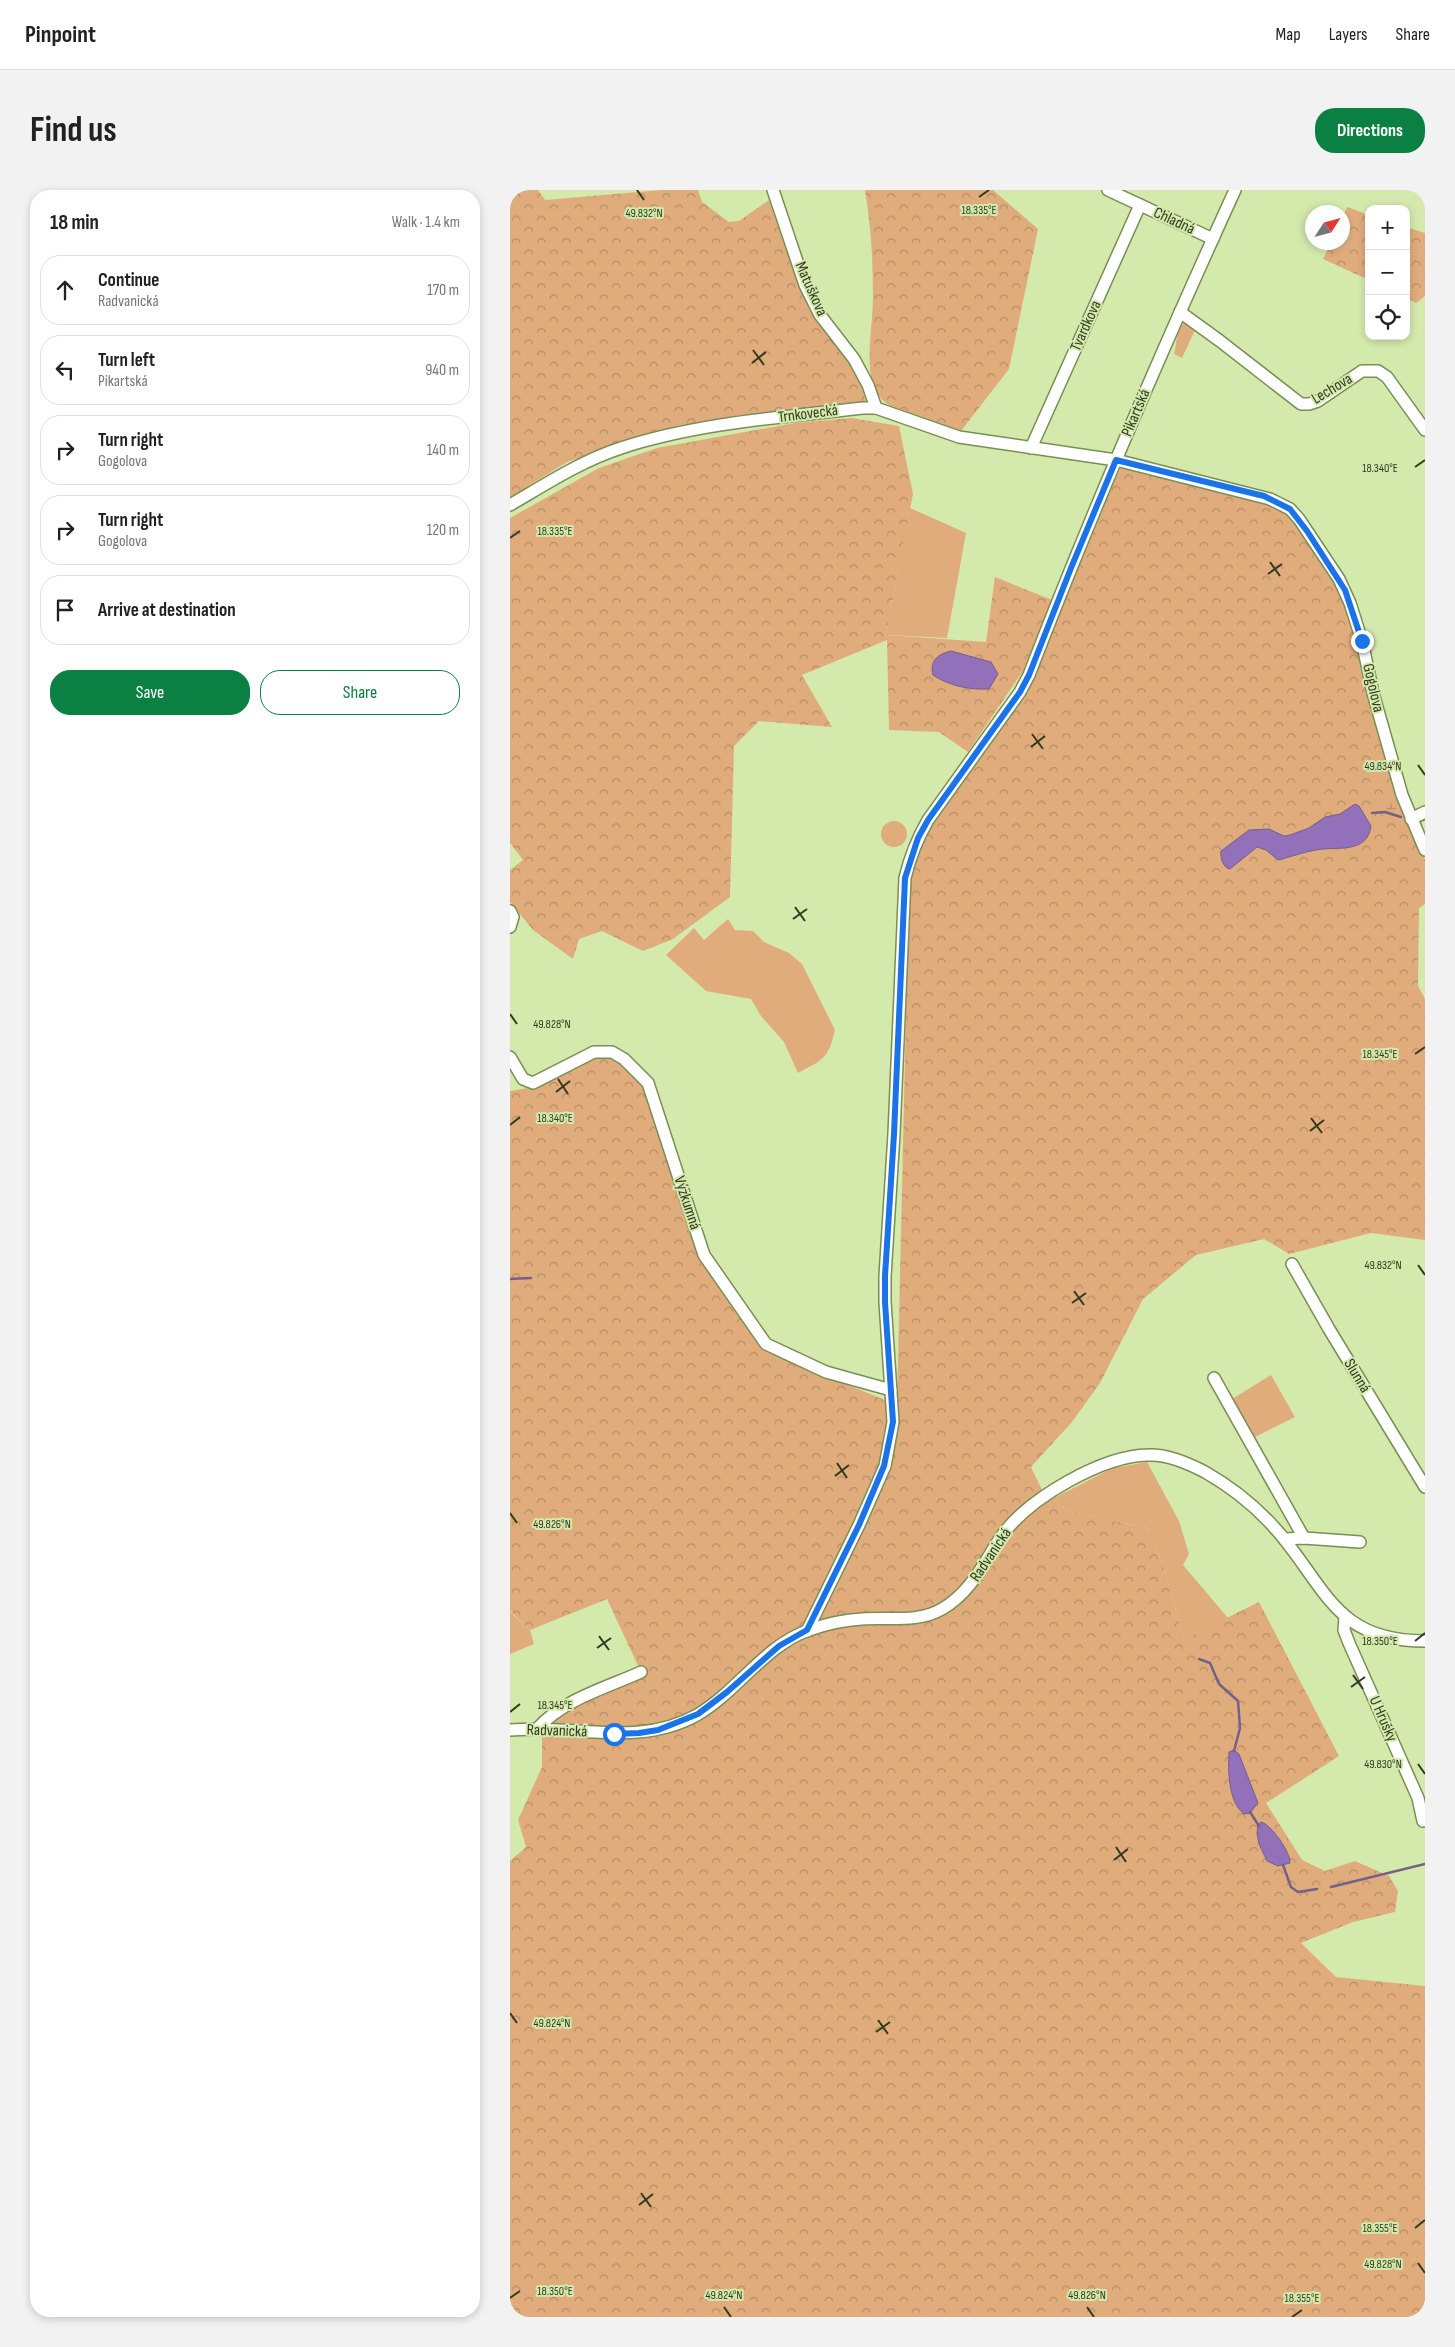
<!DOCTYPE html>
<html lang="en">
<head>
<meta charset="utf-8">
<style>
  body { margin:0; font-family:"Sofia Sans Condensed",sans-serif; background:#f2f2f2; color:#222 }
  .controls { position:absolute; right:15px; top:15px; display:grid; overflow:hidden; border-radius:10px; box-shadow:0 2px 8px #0003 }
  .controls button { width:45px; height:45px; display:grid; place-items:center; padding:0; border:0; border-bottom:1px solid #e0e0e0; background:#fff; color:#222; font:25px sans-serif }
  .compass { position:absolute; left:795px; top:15px; width:45px; height:45px; border-radius:50%; background:#fff; box-shadow:0 2px 8px #0003; rotate:54deg }
  .stop { position:absolute; width:15px; height:15px; margin:-11px; border:4px solid #1a73e8; border-radius:50%; background:#fff }
  .stop.end { background:#1a73e8; border-color:#fff; box-shadow:0 1px 5px #0008 }
  .list { margin:0; padding:0; list-style:none }
  h2 { display:flex; justify-content:space-between; align-items:center; height:65px; margin:0; padding:0 20px; font-size:21px }
  h2 small { font-size:16px; font-weight:400; color:#767676 }
  .list li { display:grid; grid-template-columns:32px 1fr auto; gap:15px; align-items:center; box-sizing:border-box; height:70px; margin:0 10px 10px; padding:0 10px; border:1px solid #e0e0e0; border-radius:20px }
  .list b { display:block; font-size:19px; white-space:nowrap }
  .list p { margin:0; font-size:16px; white-space:nowrap; color:#767676 }
  .list em { font-size:16px; font-style:normal; color:#767676 }
  .actions { display:flex; gap:10px; padding:15px 20px }
  .actions a { flex:1; padding:11px 0; border:1px solid #0b8043; border-radius:20px; text-align:center; font-size:18px; color:#0b8043 }
  .actions .main { background:#0b8043; color:#fff }
  .icon { flex:none; width:28px; height:28px; fill:none; stroke:currentColor; stroke-width:2; stroke-linecap:round; stroke-linejoin:round }
  .map { position:relative; flex:none; width:915px; height:2127px; overflow:hidden; border-radius:20px }
  header { display:flex; align-items:center; gap:30px; box-sizing:border-box; height:70px; padding:0 25px; background:#fff; border-bottom:1px solid #e0e0e0 }
  header strong { font-size:24px }
  nav { display:flex; gap:28px; margin-inline-start:auto; font-size:18px }
  .intro { display:flex; align-items:center; justify-content:space-between; box-sizing:border-box; height:120px; padding:0 30px }
  h1 { margin:0; font-size:35px }
  .button { padding:12px 22px; border-radius:20px; background:#0b8043; color:#fff; font-size:18px; font-weight:700 }
  main { display:flex; gap:30px; padding:0 30px }
  aside { flex:1; background:#fff; border-radius:20px; box-shadow:0 2px 8px #0003 }
  .map>svg:first-child { display:block }
  .green { fill:#e0ac7c }
  .forest { fill:url(#forest-crowns) }
  .wetland { fill:url(#wetland-marsh) }
  .water { fill:#9270ba; stroke:#75608c }
  .lines { fill:none; stroke-linecap:round; stroke-linejoin:round }
  .stream { stroke:#75608c; stroke-width:2.5 }
  .minor-casing { stroke:#7a8d54; stroke-width:14 }
  .minor { stroke:#fff; stroke-width:11 }
  .route { stroke:#1a73e8; stroke-width:6 }
  .ticks { fill:none; stroke:#313921; stroke-width:2 }
  .labels { text-anchor:middle; dominant-baseline:central; stroke-width:4; stroke-linejoin:round; paint-order:stroke }
  .street-label { font-size:16px; fill:#313921; stroke:#d4eaad }
  .ticks-label { font-size:12px; text-anchor:middle; fill:#313921; stroke:#d4eaad; stroke-width:4; stroke-linejoin:round; paint-order:stroke }
</style>
</head>
<body>
<header>
<strong>Pinpoint</strong>
<nav><a>Map</a><a>Layers</a><a>Share</a></nav>
</header>
<div class="intro"><h1>Find us</h1><a class="button">Directions</a></div>
<main>
<aside>
<h2>18 min<small>Walk · 1.4 km</small></h2>
<ul class="list">
<li><svg class="icon" aria-label="ahead" viewBox="0 0 24 24"><path d="M12 20V5M6 11l6-6 6 6"/></svg><div><b>Continue</b><p>Radvanická</p></div><em>170 m</em></li>
<li><svg class="icon" aria-label="left" viewBox="0 0 24 24"><path d="M17 20v-9H6M10 6l-5 5 5 5"/></svg><div><b>Turn left</b><p>Pikartská</p></div><em>940 m</em></li>
<li><svg class="icon" aria-label="right" viewBox="0 0 24 24"><path d="M7 20v-9h11M14 6l5 5-5 5"/></svg><div><b>Turn right</b><p>Gogolova</p></div><em>140 m</em></li>
<li><svg class="icon" aria-label="right" viewBox="0 0 24 24"><path d="M7 20v-9h11M14 6l5 5-5 5"/></svg><div><b>Turn right</b><p>Gogolova</p></div><em>120 m</em></li>
<li><svg class="icon" aria-label="arrive" viewBox="0 0 24 24"><path d="M6 21V4h12l-3 4 3 4H6"/></svg><div><b>Arrive at destination</b></div></li>
</ul>
<div class="actions"><a class="main">Save</a><a>Share</a></div>
</aside>
<div class="map">
<svg width="915" height="2127" viewBox="0 0 915 2127">
  <defs>
    <pattern id="forest-crowns" width="20" height="18" patternUnits="userSpaceOnUse" patternTransform="scale(1.25)"><rect width="20" height="18" fill="#e0ac7c"/><path d="M2 6a3 3 0 1 1 6 0M12 15a3 3 0 1 1 6 0" fill="none" stroke="#b68d65"/></pattern>
    <pattern id="wetland-marsh" width="20" height="14" patternUnits="userSpaceOnUse" patternTransform="scale(1.25)"><rect width="20" height="14" fill="#e0ac7c"/><path d="M1 5h8M5 5V1M11 12h8M15 12V8" fill="none" stroke="#b68d65"/></pattern>
  </defs>
  <rect width="100%" height="100%" fill="#d4eaad"/>
  <g class="green">
    <path d="M676,132L686,138L672,168L664,164C668,154 664,140 676,132Z"/>
    <polygon points="400,318 456,343 437,448 376,445"/>
    <circle cx="384" cy="644" r="13"/>
    <path d="M218,729L225,740L243,741L254,752L279,763L292,774L325,840C318,869 314,869 288,883L274,852L251,826L241,809L196,801L156,765L184,738L194,750Z"/>
    <polygon points="761,1185 785,1227 743,1248 722,1209"/>
    <polygon points="637,1272 669,1331 679,1364 673,1375 718,1428 674,1449 652,1372 637,1338 557,1321 542,1309 603,1278"/>
    <polygon points="0,1422 20,1440 24,1454 0,1464"/>
  </g>
  <g class="forest">
    <polygon points="0,0 28,0 35,10 152,0 188,0 192,12 219,32 229,31 259,10 276,60 306,126 340,171 350,191 356,212 217,227 165,236 57,272 0,307"/>
    <path d="M355,0H483L528,39L499,179L451,241L379,215C370,209 365,202 362,191C356,167 363,132 363,107C363,71 361,36 355,0Z"/>
    <polygon points="837,17 859,25 859,90 813,69 821,53 832,52 833,27"/>
    <polygon points="896,37 915,43 915,106 906,113 896,108"/>
    <polygon points="342,228 389,236 403,304 376,445 476,452 485,387 542,410 513,481 458,562 429,542 379,540 377,450 292,485 322,537 249,531 224,556 220,707 163,749 133,761 92,741 69,749 63,769 23,740 0,712 0,680 13,670 0,653 0,328 89,278 147,258 285,233"/>
    <polygon points="612,275 771,317 786,331 834,404 890,617 915,669 915,714 909,718 908,796 915,809 915,1050 861,1043 779,1064 754,1049 686,1065 633,1109 590,1193 562,1232 521,1277 533,1302 557,1321 637,1338 652,1372 674,1449 749,1412 829,1566 756,1613 792,1670 815,1681 845,1671 879,1686 888,1701 885,1722 843,1732 791,1753 826,1787 915,1796 915,2127 0,2127 0,1671 16,1657 8,1630 32,1577 32,1530 131,1482 97,1409 20,1440 0,1421 0,901 25,897 83,867 96,865 111,872 135,894 190,1065 251,1159 387,1215 399,695 406,663 415,641 517,500 558,393"/>
  </g>
  <polygon class="wetland" points="882,609 893,625 888,628 877,629 870,622 872,615"/>
  <g class="water">
    <path d="M441,461L481,472L488,484L479,499C460,500 439,496 423,485C419,470 429,464 441,461Z"/>
    <path d="M845,614L849,616L861,636C857,665 825,656 806,660C793,662 781,667 768,670L756,660L747,657L720,679C713,678 710,667 711,661L739,640L759,639L774,646L780,645L799,638L815,627L830,624Z"/>
    <path d="M724,1560L729,1564L748,1613L740,1623L734,1624C718,1612 718,1580 719,1562Z"/>
    <path d="M751,1632C761,1634 781,1663 780,1673L768,1676L757,1671L749,1654L747,1643L748,1635Z"/>
  </g>
  <g class="lines">
    <g class="stream">
      <polyline points="862,623 875,622 891,627"/>
      <polyline points="908,632 915,629"/>
      <polyline points="0,1089 21,1088"/>
      <polyline points="689,1469 700,1473 709,1494 728,1511 730,1538 724,1561"/>
      <polyline points="740,1622 749,1636"/>
      <polyline points="773,1675 781,1697 788,1702 807,1699"/>
      <polyline points="821,1697 915,1674"/>
    </g>
    <g class="minor-casing">
      <g id="minor">
        <polyline points="263,0 295,95 310,125 344,169 358,195 366,218"/>
        <polyline points="598,0 703,49"/>
        <polyline points="670,122 710,151 791,214 799,214 808,211 852,181 868,181 877,187 915,240"/>
        <polyline points="521,258 630,15"/>
        <path d="M0,315C36,294 71,271 111,258C187,233 274,227 353,218H366L449,247L606,270L760,309L780,319L789,329L829,389L840,413L852,451L863,503L892,605L915,660"/>
        <polyline points="901,629 915,622"/>
        <polyline points="0,721 3,727 0,737"/>
        <polyline points="0,867 13,889 23,893 84,862 102,862 114,869 138,893 194,1065 256,1154 316,1182 381,1200"/>
        <polyline points="782,1074 819,1139 915,1297"/>
        <polyline points="704,1188 794,1348"/>
        <polyline points="774,1349 794,1348 850,1352"/>
        <polyline points="835,1427 834,1440 839,1453 908,1608 913,1631"/>
        <path d="M297,1441L349,1335L375,1276L383,1232L375,1112V1086L384,944L395,688C400,667 407,649 418,630L510,502L519,485C582,321 652,160 725,0"/>
        <path d="M28,1538C54,1509 96,1498 131,1482"/>
        <path d="M0,1540C64,1534 128,1558 187,1525C228,1501 254,1456 299,1440C316,1434 334,1430 352,1429C379,1427 408,1433 432,1419C463,1401 474,1371 493,1344C521,1307 592,1266 638,1265C658,1264 678,1273 695,1282C723,1298 749,1319 770,1344C817,1400 827,1451 915,1451"/>
      </g>
    </g>
    <use href="#minor" class="minor"/>
  </g>
  <g class="lines">
    <polyline class="route" points="104,1544 129,1543 148,1540 188,1524 217,1502 269,1456 297,1440 349,1335 374,1276 383,1232 375,1112 375,1086 384,944 395,688 408,648 418,630 510,502 519,485 561,378 606,270 754,306 780,319 797,341 835,400 852,451"/>
  </g>
  <path class="ticks" d="M127,0L134,10M469,7L479,0M243,160L254,175M242,173L256,162M905,277L915,270M0,348L10,341M760,372L770,386M758,384L772,374M522,544L533,559M521,557L535,546M908,575L915,585M285,717L295,731M283,729L297,719M0,824L7,834M905,864L915,857M48,889L58,904M46,902L60,891M801,928L812,943M0,935L10,927M800,941L814,930M908,1075L915,1085M564,1101L574,1115M562,1113L576,1103M327,1273L337,1288M325,1286L339,1275M0,1323L7,1333M89,1446L99,1460M905,1451L915,1443M87,1458L101,1448M843,1485L853,1499M841,1497L855,1487M0,1522L10,1514M908,1574L915,1584M606,1657L616,1672M604,1670L618,1659M0,1823L7,1833M368,1830L378,1844M366,1842L380,1832M131,2003L141,2017M129,2015L143,2004M905,2038L915,2030M908,2073L915,2083M0,2108L10,2101M214,2117L221,2127M577,2117L584,2127M782,2127L792,2120"/>
  <g class="labels">
    <g class="street-label">
      <text transform="translate(664 31) rotate(25)">Chladná</text>
      <text transform="translate(301 99) rotate(66)">Matuškova</text>
      <text transform="translate(576 136) rotate(-66)">Tvardkova</text>
      <text transform="translate(822 199) rotate(-31)">Lechova</text>
      <text transform="translate(626 223) rotate(-67)">Pikartská</text>
      <text transform="translate(298 224) rotate(-7)">Trnkovecká</text>
      <text transform="translate(863 498) rotate(77)">Gogolova</text>
      <text transform="translate(177 1013) rotate(72)">Výzkumná</text>
      <text transform="translate(847 1186) rotate(59)">Slunná</text>
      <text transform="translate(481 1365) rotate(-56)">Radvanická</text>
      <text transform="translate(873 1529) rotate(66)">U Hrušky</text>
      <text transform="translate(47 1541) rotate(2)">Radvanická</text>
    </g>
  </g>
  <g class="ticks-label">
    <text x="469" y="24">18.335°E</text>
    <text x="134" y="27">49.832°N</text>
    <text x="870" y="282">18.340°E</text>
    <text x="45" y="345">18.335°E</text>
    <text x="873" y="580">49.834°N</text>
    <text x="42" y="838">49.828°N</text>
    <text x="870" y="868">18.345°E</text>
    <text x="45" y="932">18.340°E</text>
    <text x="873" y="1079">49.832°N</text>
    <text x="42" y="1338">49.826°N</text>
    <text x="870" y="1455">18.350°E</text>
    <text x="45" y="1519">18.345°E</text>
    <text x="873" y="1578">49.830°N</text>
    <text x="42" y="1837">49.824°N</text>
    <text x="870" y="2042">18.355°E</text>
    <text x="873" y="2078">49.828°N</text>
    <text x="45" y="2105">18.350°E</text>
    <text x="214" y="2109">49.824°N</text>
    <text x="577" y="2109">49.826°N</text>
    <text x="792" y="2112">18.355°E</text>
  </g>
</svg>
<div class="controls">
<button>+</button>
<button>−</button>
<button><svg class="icon" aria-label="locate" viewBox="0 0 24 24"><circle cx="12" cy="12" r="6"/><path d="M12 2v4M12 18v4M2 12h4M18 12h4"/></svg></button>
</div>
<svg class="compass" viewBox="-18 -18 36 36"><path d="M0-13l5 13h-10z" fill="#e53935"/><path d="M0 13l5-13h-10z" fill="#767676"/></svg>
<div class="stop" style="left:104px;top:1544px"></div>
<div class="stop end" style="left:852px;top:451px"></div>
</div>
</main>
</body>
</html>
